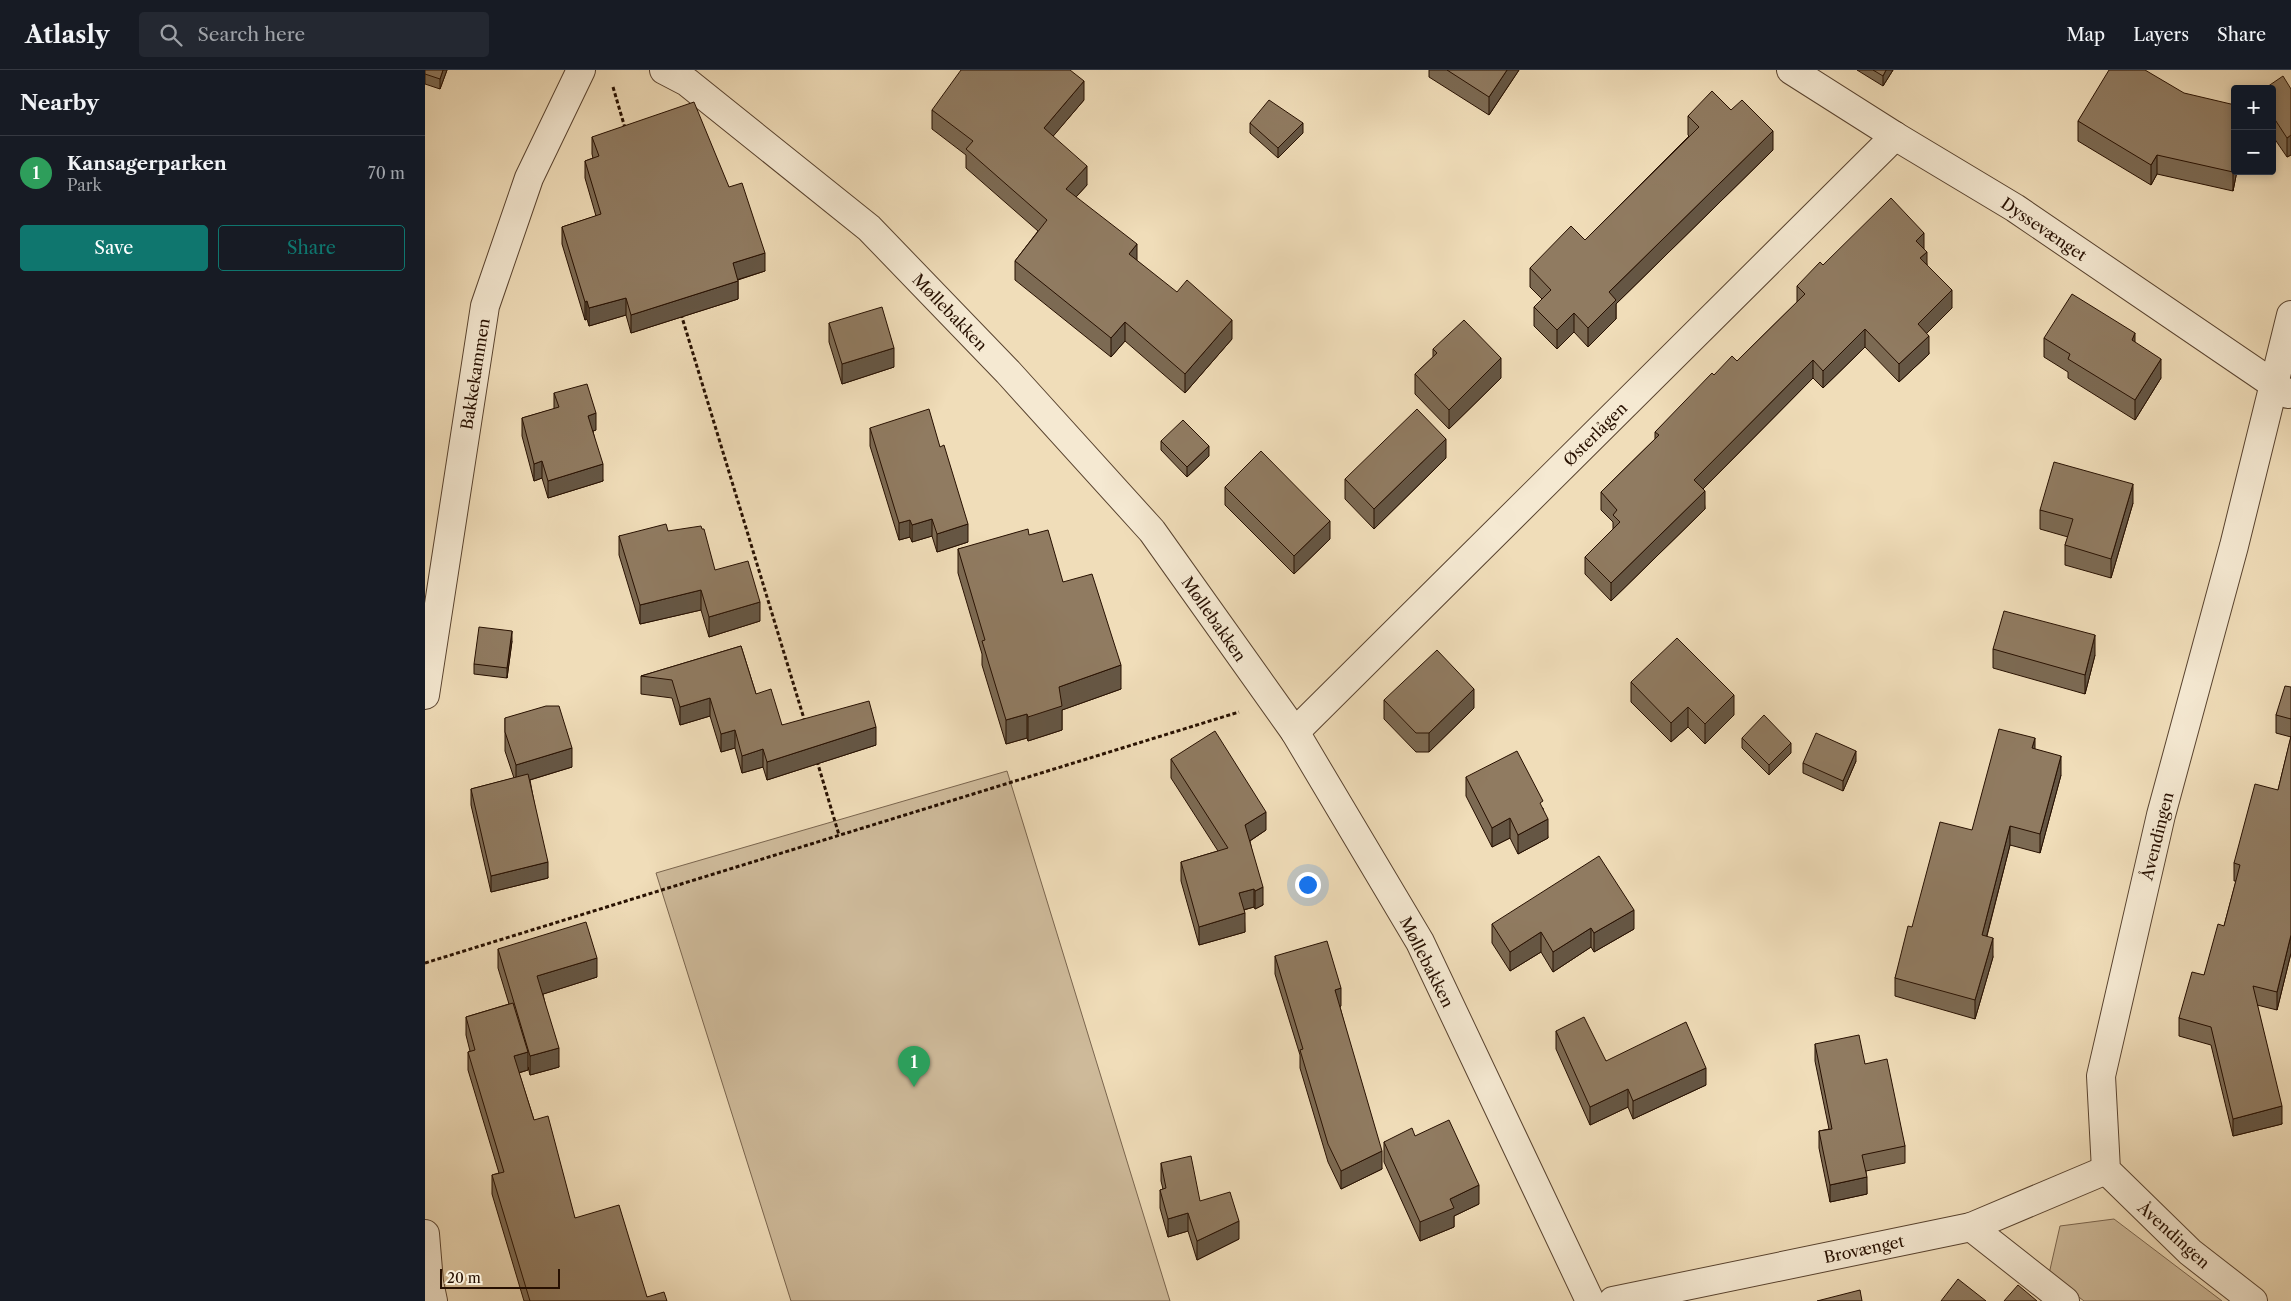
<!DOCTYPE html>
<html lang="en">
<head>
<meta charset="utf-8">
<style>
  body { margin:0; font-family:"Libre Caslon Text",serif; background:#242831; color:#f1f3f6 }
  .controls { position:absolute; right:15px; top:15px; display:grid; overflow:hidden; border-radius:5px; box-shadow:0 2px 8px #0003 }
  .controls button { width:45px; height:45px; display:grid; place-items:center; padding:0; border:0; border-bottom:1px solid #363941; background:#171b24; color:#f1f3f6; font:25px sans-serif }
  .scale { position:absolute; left:15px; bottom:12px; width:120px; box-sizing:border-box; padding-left:5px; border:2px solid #271001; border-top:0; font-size:14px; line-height:18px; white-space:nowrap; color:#271001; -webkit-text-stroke:4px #f5e9d2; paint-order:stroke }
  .you { position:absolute; left:882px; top:814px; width:18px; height:18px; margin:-12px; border:4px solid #fff; border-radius:50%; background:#1a73e8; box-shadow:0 0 0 8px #1a73e833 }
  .badge { display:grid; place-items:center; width:32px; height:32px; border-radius:50%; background:#0f766e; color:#fff; font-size:16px; font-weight:700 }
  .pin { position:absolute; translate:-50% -41px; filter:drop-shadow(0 1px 2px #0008) }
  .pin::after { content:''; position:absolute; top:26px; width:18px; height:15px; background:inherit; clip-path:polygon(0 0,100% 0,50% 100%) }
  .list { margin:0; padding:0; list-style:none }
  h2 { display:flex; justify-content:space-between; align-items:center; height:65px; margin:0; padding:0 20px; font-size:21px }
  h2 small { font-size:16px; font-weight:400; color:#9ea1a6 }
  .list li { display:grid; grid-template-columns:32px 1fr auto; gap:15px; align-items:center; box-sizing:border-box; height:75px; padding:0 20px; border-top:1px solid #363941 }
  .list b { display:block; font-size:19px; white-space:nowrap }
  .list p { margin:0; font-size:16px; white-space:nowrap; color:#9ea1a6 }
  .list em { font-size:16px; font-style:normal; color:#9ea1a6 }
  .actions { display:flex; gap:10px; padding:15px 20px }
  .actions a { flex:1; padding:11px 0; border:1px solid #0f766e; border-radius:5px; text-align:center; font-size:18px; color:#0f766e }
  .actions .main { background:#0f766e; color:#fff }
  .icon { flex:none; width:28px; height:28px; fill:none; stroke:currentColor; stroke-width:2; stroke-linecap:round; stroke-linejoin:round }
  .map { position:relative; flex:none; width:1866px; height:1231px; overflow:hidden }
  header { display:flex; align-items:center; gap:30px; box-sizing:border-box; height:70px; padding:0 25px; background:#171b24; border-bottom:1px solid #363941 }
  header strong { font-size:24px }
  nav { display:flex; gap:28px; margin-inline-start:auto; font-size:18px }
  .search { width:350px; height:45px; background:#242831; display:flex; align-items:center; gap:12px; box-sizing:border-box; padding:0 18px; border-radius:5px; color:#9ea1a6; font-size:19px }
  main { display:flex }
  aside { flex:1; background:#171b24 }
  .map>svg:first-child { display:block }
  .green { fill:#ceba9a; stroke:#7a654e }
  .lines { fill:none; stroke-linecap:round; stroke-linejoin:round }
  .street-casing { stroke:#59432f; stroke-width:30 }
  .path { stroke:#271001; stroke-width:3; stroke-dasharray:4 2.5; stroke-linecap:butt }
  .street { stroke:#f5e9d2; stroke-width:28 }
  .wall { fill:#7c6a53; stroke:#271001 }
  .shaded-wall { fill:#655644; stroke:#271001 }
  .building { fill:#907b61; stroke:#271001 }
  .labels { text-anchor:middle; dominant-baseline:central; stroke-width:4; stroke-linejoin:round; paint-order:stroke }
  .street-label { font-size:16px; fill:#271001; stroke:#f5e9d2 }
</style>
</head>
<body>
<header>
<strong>Atlasly</strong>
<div class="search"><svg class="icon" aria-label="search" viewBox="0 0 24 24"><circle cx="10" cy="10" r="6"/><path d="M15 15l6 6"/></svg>Search here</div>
<nav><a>Map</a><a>Layers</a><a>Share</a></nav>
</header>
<main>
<aside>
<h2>Nearby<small></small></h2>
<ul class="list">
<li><span class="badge" style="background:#2e9e5b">1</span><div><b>Kansagerparken</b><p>Park</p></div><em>70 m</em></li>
</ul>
<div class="actions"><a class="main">Save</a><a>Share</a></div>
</aside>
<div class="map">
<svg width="1866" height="1231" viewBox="0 0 1866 1231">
  <rect width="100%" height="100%" fill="#f0ddb9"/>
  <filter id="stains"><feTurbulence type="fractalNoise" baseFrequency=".004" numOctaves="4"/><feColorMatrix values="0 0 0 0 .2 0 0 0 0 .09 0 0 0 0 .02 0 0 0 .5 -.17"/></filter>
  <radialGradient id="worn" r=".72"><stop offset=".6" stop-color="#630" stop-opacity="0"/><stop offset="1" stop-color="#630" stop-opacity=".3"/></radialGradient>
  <g class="green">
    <polygon points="582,701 745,1231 366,1231 231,803"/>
    <polygon points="1689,1149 1797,1231 1659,1231 1624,1204 1635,1156"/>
  </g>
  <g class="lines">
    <g class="street-casing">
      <g id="street">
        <polyline points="239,0 262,12 444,158 583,302 727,461 870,662 995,872 1165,1231"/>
        <polyline points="1366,0 1470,66 1590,138 1863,324"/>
        <polyline points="0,625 60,236 104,108 156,0"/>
        <polyline points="870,662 1470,66"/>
        <polyline points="1546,1157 1640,1231"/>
        <polyline points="0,1164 4,1212 8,1231"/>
        <polyline points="1188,1231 1546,1157 1681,1100"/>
        <polyline points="1828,1231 1765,1182 1681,1100 1676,1006 1736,745 1809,476 1866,245"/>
      </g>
    </g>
    <g class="path">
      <polyline points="188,17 200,58"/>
      <polyline points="256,244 380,652"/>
      <polyline points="392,691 414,765"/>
      <polyline points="0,893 814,642"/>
    </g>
    <use href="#street" class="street"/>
  </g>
  <g class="wall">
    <polygon points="0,0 22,0 15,19 0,14"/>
    <polygon points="1004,0 1094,0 1064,45 1004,7"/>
    <polygon points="1432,0 1468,0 1458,16"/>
    <polygon points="1847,19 1866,19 1866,85 1862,87 1847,65"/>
    <polygon points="659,30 628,66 662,115 651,127 712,191 807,269 760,323 700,271 686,287 590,210 590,191 613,161 541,98 541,85 507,59 507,40"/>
    <polygon points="1263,46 1348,80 1191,234 1191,249 1163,277 1149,262 1132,279 1109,256 1109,237 1117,229 1105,217 1105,198 1160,170 1264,66 1263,65"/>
    <polygon points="1653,51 1810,101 1812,101 1808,121 1732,104 1726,115 1653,71"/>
    <polygon points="825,53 878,63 853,88 825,63"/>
    <polygon points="167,67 304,117 340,201 313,210 313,229 206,263 201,245 164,256 162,249 160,250 137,174 137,157 171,146 160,108 160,91 168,88 167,84"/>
    <polygon points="1499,180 1502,195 1527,238 1501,263 1504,284 1474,312 1440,277 1398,318 1388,308 1278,419 1280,439 1186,531 1160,504 1160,487 1188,460 1188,452 1176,440 1176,422 1230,369 1230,362 1289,305 1312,291 1372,232 1372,216 1398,195"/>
    <polygon points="404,253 469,297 417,314 404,272"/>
    <polygon points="1619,268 1710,273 1736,308 1710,350 1643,308 1643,302 1619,287"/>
    <polygon points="1008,279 1076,308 1024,359 990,324 990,304 1008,287"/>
    <polygon points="129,323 171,360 168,361 178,411 123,428 117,408 109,411 97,366 97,348 129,339"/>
    <polygon points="445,358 543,472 512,482 507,466 487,472 485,467 474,470 445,376"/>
    <polygon points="736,371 784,386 762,407 736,380"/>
    <polygon points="1021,388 949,459 920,429 920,409"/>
    <polygon points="800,417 905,469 869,504 800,435"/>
    <polygon points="1708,433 1686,508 1640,495 1640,475 1643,467 1615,459 1615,440"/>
    <polygon points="243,461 290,500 335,551 284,567 276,540 215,554 194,485 194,466"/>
    <polygon points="604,465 638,512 696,619 637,640 637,660 603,671 602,668 581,674 557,595 557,584 533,503 533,479"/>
    <polygon points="87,571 82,608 49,604 49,594"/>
    <polygon points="316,576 331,624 357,655 451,675 342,710 338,697 317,703 310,678 296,682 285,646 255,655 247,628 216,624 216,606"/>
    <polygon points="1568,579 1670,585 1660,624 1568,598"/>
    <polygon points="1206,612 1309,645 1280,674 1263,657 1246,672 1206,632"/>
    <polygon points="1866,617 1866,883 1852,940 1832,935 1857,1054 1808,1066 1786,975 1754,966 1754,948 1779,905 1799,856 1811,811 1809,811 1809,793 1853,720 1866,667 1851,663 1851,645"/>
    <polygon points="959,630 1049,638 1004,682 991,682 959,649"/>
    <polygon points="80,648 147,697 105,710 123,808 66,822 46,735 46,719 89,708 80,681"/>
    <polygon points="1317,668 1366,683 1344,705 1317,678"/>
    <polygon points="1610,679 1636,705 1615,783 1585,775 1562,866 1568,887 1550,949 1470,926 1470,908 1487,857 1547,760"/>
    <polygon points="746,689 841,760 825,771 838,835 830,839 829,837 819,840 820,862 774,875 756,811 756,792 793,781 746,708"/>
    <polygon points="1431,691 1418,721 1378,703 1378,693"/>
    <polygon points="1041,707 1118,738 1123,768 1093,784 1085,768 1067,777 1041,726"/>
    <polygon points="1067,854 1209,859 1169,882 1166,877 1128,902 1116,882 1085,901 1067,873"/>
    <polygon points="73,879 172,907 118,924 134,997 105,1005 103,997 103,1000 94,1003 109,1050 150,1148 222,1227 242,1231 99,1231 67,1124 67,1105 74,1103 43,1000 43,982 45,981 41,965 41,947 84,934 73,898"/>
    <polygon points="850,886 916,936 915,937 957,1099 916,1119 903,1092 875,998 875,985 850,904"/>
    <polygon points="1131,961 1181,991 1281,1015 1208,1049 1203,1037 1165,1055 1131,979"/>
    <polygon points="1390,974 1440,994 1480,1076 1480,1093 1441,1101 1442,1124 1405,1132 1394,1078 1394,1061 1404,1059 1390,991"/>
    <polygon points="990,1066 1054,1134 1029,1146 1029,1157 995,1171 959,1092 959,1072"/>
    <polygon points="736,1093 814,1169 772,1190 763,1161 743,1167 735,1138 735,1120 738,1119 736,1111"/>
  </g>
  <g class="shaded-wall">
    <polygon points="18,0 22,0 15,19 15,9"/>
    <polygon points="1082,0 1094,0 1064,45 1064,27"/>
    <polygon points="1461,0 1468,0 1458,16 1458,6"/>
    <polygon points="659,11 659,30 619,77 619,58"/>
    <polygon points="878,53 878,63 853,88 853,78"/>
    <polygon points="1348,61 1348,80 1191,234 1191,249 1163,277 1163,258 1184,222"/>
    <polygon points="1866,65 1866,85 1862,87 1862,68"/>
    <polygon points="1732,85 1732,104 1726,115 1726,95"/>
    <polygon points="1810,94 1810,101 1812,101 1808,121 1808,102"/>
    <polygon points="662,96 662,115 641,138 641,119"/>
    <polygon points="1499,163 1499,181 1491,171"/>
    <polygon points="712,174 712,193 704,184"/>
    <polygon points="1502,182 1502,200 1495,188"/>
    <polygon points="340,183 340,201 308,211 308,193"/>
    <polygon points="313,211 313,229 206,263 206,245"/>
    <polygon points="1527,220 1527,238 1493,272 1493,254"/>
    <polygon points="201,228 201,245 164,256 164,238"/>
    <polygon points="162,231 162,249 160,250 160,232"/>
    <polygon points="1149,243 1149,262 1132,279 1132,260"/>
    <polygon points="807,250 807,269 760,323 760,304"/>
    <polygon points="700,252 700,271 686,287 686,268"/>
    <polygon points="1440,259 1440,277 1398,318 1398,301"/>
    <polygon points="1710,263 1710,283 1707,270"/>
    <polygon points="1504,266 1504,284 1474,312 1474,294"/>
    <polygon points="469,278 469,297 417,314 417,294"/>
    <polygon points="1076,288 1076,308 1024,359 1024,340"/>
    <polygon points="1736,289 1736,308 1710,350 1710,330"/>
    <polygon points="1388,290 1388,308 1269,428 1269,410"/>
    <polygon points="171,343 171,360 163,363 163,346"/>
    <polygon points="1021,369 1021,388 949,459 949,439"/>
    <polygon points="784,376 784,386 762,407 762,397"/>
    <polygon points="117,391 117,408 109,411 109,394"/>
    <polygon points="178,394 178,411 123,428 123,411"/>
    <polygon points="1708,414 1708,433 1686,508 1686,489"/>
    <polygon points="1280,421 1280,439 1186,531 1186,513"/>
    <polygon points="507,449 507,466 487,472 487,455"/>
    <polygon points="485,450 485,467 474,470 474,453"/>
    <polygon points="905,451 905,469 869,504 869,486"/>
    <polygon points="543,454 543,472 512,482 512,464"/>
    <polygon points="276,520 276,540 215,554 215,535"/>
    <polygon points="335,532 335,551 284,567 284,547"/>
    <polygon points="87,561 87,571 82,608 82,598"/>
    <polygon points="1670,565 1670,585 1660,624 1660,605"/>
    <polygon points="696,595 696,619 637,640 637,660 603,671 603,647 634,617"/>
    <polygon points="1049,619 1049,638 1004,682 1004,663"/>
    <polygon points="1309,625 1309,645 1280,674 1280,654"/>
    <polygon points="285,628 285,646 255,655 255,637"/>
    <polygon points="1263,637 1263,657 1246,672 1246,653"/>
    <polygon points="602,644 602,668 581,674 581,650"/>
    <polygon points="451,657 451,675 342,710 342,692"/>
    <polygon points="310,660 310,678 296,682 296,664"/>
    <polygon points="1610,668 1610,687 1607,678"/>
    <polygon points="1366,673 1366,683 1344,705 1344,695"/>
    <polygon points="147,678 147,697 91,714 91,695"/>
    <polygon points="338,679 338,697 317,703 317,686"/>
    <polygon points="1431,681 1431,691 1418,721 1418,711"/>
    <polygon points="1636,686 1636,705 1615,783 1615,764"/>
    <polygon points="841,742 841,760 820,774 820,755"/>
    <polygon points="1085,748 1085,768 1067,777 1067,758"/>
    <polygon points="1123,749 1123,768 1093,784 1093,765"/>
    <polygon points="1585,756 1585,775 1557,884 1557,865"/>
    <polygon points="123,792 123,808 66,822 66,806"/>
    <polygon points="838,817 838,835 830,839 830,821"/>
    <polygon points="829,819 829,837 814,841 814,823"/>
    <polygon points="1209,840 1209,859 1169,882 1169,863"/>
    <polygon points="820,843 820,862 774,875 774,857"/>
    <polygon points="1166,858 1166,877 1128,902 1128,882"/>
    <polygon points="1116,862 1116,882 1085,901 1085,882"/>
    <polygon points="1866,865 1866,883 1852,940 1852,922"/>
    <polygon points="1568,868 1568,887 1550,949 1550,930"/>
    <polygon points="172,888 172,907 112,926 112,906"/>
    <polygon points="916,918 916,936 910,938 910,920"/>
    <polygon points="134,978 134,997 105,1005 105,986"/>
    <polygon points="103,982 103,1000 89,1004 89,986"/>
    <polygon points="1281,998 1281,1015 1208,1049 1208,1031"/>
    <polygon points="1203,1019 1203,1037 1165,1055 1165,1037"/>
    <polygon points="1857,1036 1857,1054 1808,1066 1808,1049"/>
    <polygon points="957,1081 957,1099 916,1119 916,1101"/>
    <polygon points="1442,1107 1442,1124 1405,1132 1405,1115"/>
    <polygon points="1054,1115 1054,1134 1029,1146 1029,1157 995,1171 995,1152 1025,1129"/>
    <polygon points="763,1143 763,1161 743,1167 743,1149"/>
    <polygon points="814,1151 814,1169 772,1190 772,1171"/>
  </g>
  <g class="building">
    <polygon points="0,0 18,0 15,9 0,4"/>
    <polygon points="536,0 645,0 659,11 619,58 662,96 641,119 712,174 704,184 752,222 762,210 807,250 760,304 700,252 686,268 590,191 622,150 541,79 548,71 507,40"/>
    <polygon points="1022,0 1082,0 1064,27"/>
    <polygon points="1448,0 1461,0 1458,6"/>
    <polygon points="1684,0 1720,0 1759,23 1810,35 1810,94 1808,102 1732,85 1726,95 1653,51"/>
    <polygon points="1858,6 1866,19 1866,65 1862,68 1847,45 1847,19 1839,19"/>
    <polygon points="1287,21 1306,40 1317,30 1348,61 1184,222 1191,230 1163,258 1149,243 1132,260 1109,237 1126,220 1105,198 1146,156 1160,170 1274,57 1263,46"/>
    <polygon points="844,30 878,53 853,78 825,53"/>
    <polygon points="269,32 304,117 317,113 340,183 308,193 313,211 206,245 201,228 164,238 162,231 160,232 137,157 176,144 160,91 174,86 167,67"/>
    <polygon points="1466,128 1499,163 1491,171 1502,182 1495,188 1527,220 1493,254 1504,266 1474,294 1440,259 1398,301 1388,290 1269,410 1280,421 1186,513 1160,487 1195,452 1188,445 1192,440 1176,422 1234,365 1230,362 1287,303 1289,305 1307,286 1312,291 1380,224 1372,216 1395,192 1398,195"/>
    <polygon points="1647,224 1710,263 1707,270 1736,289 1710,330 1643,289 1645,284 1619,268"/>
    <polygon points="457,237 469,278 417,294 404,253"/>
    <polygon points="1039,250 1076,288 1024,340 990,304 1012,283 1008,279"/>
    <polygon points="162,314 171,343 163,346 178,394 123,411 117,391 109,394 97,348 134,337 129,323"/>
    <polygon points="504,339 515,377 519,375 543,454 512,464 507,449 487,455 485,450 474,453 445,358"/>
    <polygon points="992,339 1021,369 949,439 920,409"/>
    <polygon points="758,350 784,376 762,397 736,371"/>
    <polygon points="836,381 905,451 869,486 800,417"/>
    <polygon points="1629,392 1708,414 1686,489 1640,475 1648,449 1615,440"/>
    <polygon points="241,454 243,461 276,456 277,459 279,459 290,500 323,491 335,532 284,547 276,520 215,535 194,466"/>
    <polygon points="603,459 604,465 623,460 638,512 667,504 696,595 634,617 637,636 603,647 602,644 581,650 557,571 560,570 533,479"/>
    <polygon points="1579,541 1670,565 1660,605 1568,579"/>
    <polygon points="54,557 87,561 82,598 49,594"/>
    <polygon points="1252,568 1309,625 1280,654 1263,637 1246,653 1206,612"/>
    <polygon points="316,576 331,624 346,619 357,655 444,631 451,657 342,692 338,679 317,686 310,660 296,664 285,628 255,637 247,610 216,606"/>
    <polygon points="1012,580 1049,619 1004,663 991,663 959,630"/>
    <polygon points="1860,616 1866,617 1866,649 1851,645"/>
    <polygon points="121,636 134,636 147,678 91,695 80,662 80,648"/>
    <polygon points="1339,645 1366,673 1344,695 1317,668"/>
    <polygon points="1574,659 1610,668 1607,678 1636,686 1615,764 1585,756 1557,865 1568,868 1550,930 1470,908 1483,856 1487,857 1515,752 1547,760"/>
    <polygon points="790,661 841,742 820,755 838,817 830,821 829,819 814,823 820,843 774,857 756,792 803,778 746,689"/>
    <polygon points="1391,663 1431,681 1418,711 1378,693"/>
    <polygon points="1866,666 1866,865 1852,922 1828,916 1857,1036 1808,1049 1786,957 1754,948 1767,902 1779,905 1793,854 1799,856 1815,795 1809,793 1830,714 1853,720"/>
    <polygon points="1092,681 1118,731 1115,733 1123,749 1093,765 1085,748 1067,758 1041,707"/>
    <polygon points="103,704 123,792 66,806 46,719"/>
    <polygon points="1174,786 1209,840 1169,863 1166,858 1128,882 1116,862 1085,882 1067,854"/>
    <polygon points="161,852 172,888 112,906 134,978 105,986 73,879"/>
    <polygon points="902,871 916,918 910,920 957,1081 916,1101 903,1074 875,980 878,979 850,886"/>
    <polygon points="88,933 103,982 89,986 109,1050 123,1046 150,1148 194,1135 222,1227 239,1222 242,1231 105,1231 67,1105 79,1102 43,982 50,980 41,947"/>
    <polygon points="1159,947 1181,991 1261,952 1281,998 1208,1031 1203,1019 1165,1037 1131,961"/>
    <polygon points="1434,965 1440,994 1462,989 1480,1076 1437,1085 1442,1107 1405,1115 1394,1061 1407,1059 1390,974"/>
    <polygon points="1024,1050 1054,1115 1025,1129 1029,1138 995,1152 959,1072 987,1058 990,1066"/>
    <polygon points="766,1086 775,1131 805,1122 814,1151 772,1171 763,1143 743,1149 735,1120 741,1118 736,1093"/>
    <polygon points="1533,1209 1561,1231 1516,1231"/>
    <polygon points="1593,1215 1612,1231 1579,1231"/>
    <polygon points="1435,1220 1437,1231 1392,1231"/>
  </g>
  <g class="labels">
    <g class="street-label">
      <text transform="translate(1619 159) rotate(34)">Dyssevænget</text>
      <text transform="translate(525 242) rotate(46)">Møllebakken</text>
      <text transform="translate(50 304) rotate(-81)">Bakkekammen</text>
      <text transform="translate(1170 364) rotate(-45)">Østerlågen</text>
      <text transform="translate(789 549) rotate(55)">Møllebakken</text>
      <text transform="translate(1732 766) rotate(-76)">Åvendingen</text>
      <text transform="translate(1002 892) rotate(63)">Møllebakken</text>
      <text transform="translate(1749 1165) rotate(42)">Åvendingen</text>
      <text transform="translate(1439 1179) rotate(-12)">Brovænget</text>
    </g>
  </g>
  <rect width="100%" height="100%" filter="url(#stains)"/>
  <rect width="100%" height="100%" fill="url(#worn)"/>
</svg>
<div class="controls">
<button>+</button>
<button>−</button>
</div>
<div class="scale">20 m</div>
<div class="you"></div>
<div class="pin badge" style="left:489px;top:1017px;background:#2e9e5b">1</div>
</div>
</main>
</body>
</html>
